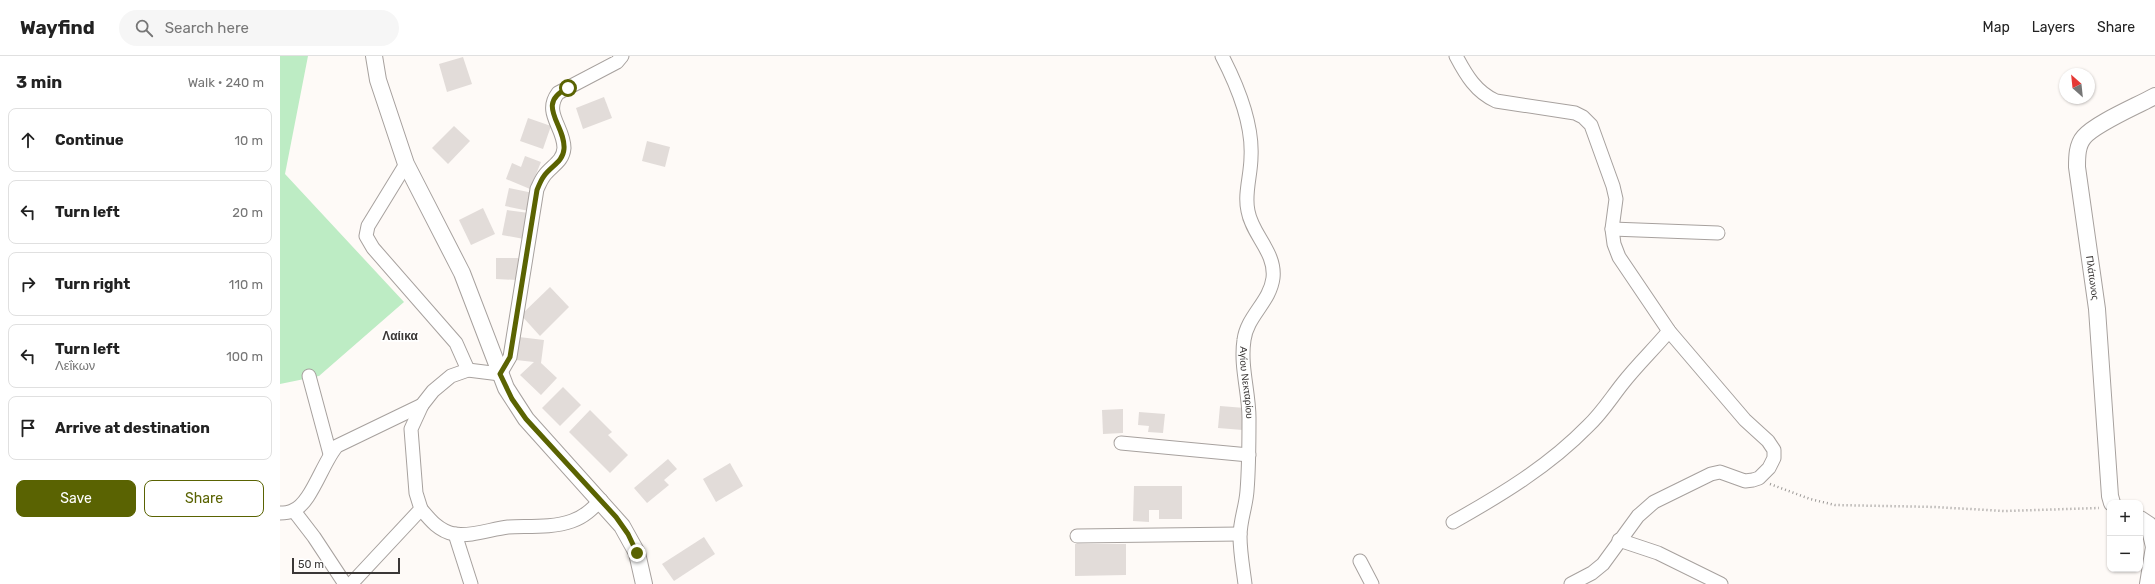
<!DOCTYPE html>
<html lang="en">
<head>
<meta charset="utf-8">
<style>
  body { margin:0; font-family:Rubik,sans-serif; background:#f6f6f6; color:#222 }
  .controls { position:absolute; right:12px; bottom:12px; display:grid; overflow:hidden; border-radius:8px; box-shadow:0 1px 3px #0004 }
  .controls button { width:36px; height:36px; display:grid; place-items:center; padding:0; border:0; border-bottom:1px solid #e0e0e0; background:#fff; color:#222; font:20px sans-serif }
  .compass { position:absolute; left:1779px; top:12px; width:36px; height:36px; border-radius:50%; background:#fff; box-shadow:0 1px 3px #0004; rotate:333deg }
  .scale { position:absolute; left:12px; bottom:10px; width:108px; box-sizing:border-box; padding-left:4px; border:2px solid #3a3736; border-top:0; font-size:11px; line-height:14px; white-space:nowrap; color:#3a3736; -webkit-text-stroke:3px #fff; paint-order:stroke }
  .stop { position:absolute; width:12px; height:12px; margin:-9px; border:3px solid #5a6302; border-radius:50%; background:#fff }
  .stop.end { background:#5a6302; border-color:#fff; box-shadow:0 1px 4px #0008 }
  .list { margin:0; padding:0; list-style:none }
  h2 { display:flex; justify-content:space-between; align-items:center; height:52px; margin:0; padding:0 16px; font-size:17px }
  h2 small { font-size:13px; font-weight:400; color:#767676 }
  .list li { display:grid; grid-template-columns:26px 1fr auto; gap:12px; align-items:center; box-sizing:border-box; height:64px; margin:0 8px 8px; padding:0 8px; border:1px solid #e0e0e0; border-radius:8px }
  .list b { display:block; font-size:15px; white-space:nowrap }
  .list p { margin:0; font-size:13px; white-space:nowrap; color:#767676 }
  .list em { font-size:13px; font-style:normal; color:#767676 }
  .actions { display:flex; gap:8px; padding:12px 16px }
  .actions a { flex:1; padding:9px 0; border:1px solid #5a6302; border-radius:8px; text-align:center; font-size:14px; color:#5a6302 }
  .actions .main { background:#5a6302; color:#fff }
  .icon { flex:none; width:22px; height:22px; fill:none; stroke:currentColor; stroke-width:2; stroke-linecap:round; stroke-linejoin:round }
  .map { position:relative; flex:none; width:1875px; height:528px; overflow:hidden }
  header { display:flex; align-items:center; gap:24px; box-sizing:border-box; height:56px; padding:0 20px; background:#fff; border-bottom:1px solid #e0e0e0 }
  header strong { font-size:19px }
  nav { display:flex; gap:22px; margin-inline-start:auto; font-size:14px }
  .search { width:280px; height:36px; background:#f6f6f6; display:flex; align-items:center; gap:10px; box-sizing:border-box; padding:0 14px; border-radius:22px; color:#767676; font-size:15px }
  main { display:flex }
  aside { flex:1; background:#fff }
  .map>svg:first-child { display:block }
  .green { fill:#bdecc4 }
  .building { fill:#e2dcd9 }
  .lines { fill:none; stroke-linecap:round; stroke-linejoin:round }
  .minor-casing { stroke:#a7a19e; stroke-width:15 }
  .tertiary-casing { stroke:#a7a19e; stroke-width:18 }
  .path { stroke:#9a9795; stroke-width:2.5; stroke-dasharray:1 3; stroke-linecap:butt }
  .minor { stroke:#fff; stroke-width:13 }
  .tertiary { stroke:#fff; stroke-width:16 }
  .route { stroke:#5a6302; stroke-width:5 }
  .labels { text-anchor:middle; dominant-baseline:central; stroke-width:3.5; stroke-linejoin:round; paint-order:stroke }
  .street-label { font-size:10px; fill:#3a3736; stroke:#fff }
  .quarter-label { font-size:12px; font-weight:bold; fill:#3a3736; stroke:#fff }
</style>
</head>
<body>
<header>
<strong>Wayfind</strong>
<div class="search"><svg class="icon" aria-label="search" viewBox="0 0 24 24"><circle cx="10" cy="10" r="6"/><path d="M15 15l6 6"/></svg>Search here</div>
<nav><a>Map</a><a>Layers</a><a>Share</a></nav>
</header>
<main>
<aside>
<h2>3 min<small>Walk · 240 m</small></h2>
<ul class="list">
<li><svg class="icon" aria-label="ahead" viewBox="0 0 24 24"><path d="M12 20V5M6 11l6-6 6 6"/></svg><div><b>Continue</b></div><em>10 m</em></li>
<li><svg class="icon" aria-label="left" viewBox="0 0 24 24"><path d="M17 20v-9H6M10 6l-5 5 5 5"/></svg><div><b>Turn left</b></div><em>20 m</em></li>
<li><svg class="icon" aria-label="right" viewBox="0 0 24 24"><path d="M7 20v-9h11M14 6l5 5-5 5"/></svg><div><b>Turn right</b></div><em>110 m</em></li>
<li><svg class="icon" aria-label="left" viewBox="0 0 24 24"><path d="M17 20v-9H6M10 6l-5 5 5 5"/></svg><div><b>Turn left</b><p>Λεΐκων</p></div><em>100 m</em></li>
<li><svg class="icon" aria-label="arrive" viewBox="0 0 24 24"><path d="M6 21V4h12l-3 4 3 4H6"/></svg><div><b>Arrive at destination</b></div></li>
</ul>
<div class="actions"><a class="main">Save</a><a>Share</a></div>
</aside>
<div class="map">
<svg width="1875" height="528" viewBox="0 0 1875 528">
  <rect width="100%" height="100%" fill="#fefaf7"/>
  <polygon class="green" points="0,0 28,0 5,118 124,246 39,320 0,328"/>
  <g class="building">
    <polygon points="183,1 192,28 167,36 159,8"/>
    <polygon points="324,41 332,62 303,73 296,52"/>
    <polygon points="248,62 271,70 263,93 240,85"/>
    <polygon points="174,70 190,85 168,108 152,92"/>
    <polygon points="367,85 390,91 385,111 362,105"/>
    <polygon points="245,100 261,106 250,133 226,123 232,107 241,111"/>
    <polygon points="229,132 253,137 249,155 225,150"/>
    <polygon points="203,152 215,178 191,189 179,164"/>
    <polygon points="227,154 249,157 244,183 222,179"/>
    <polygon points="216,202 238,202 238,224 216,223"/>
    <polygon points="270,231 289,251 260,280 241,259"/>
    <polygon points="239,281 264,284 261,307 277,322 261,339 240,319 254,306 236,304"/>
    <polygon points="283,331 301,349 280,370 262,352"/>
    <polygon points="940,350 965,352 963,374 938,372"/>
    <polygon points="843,353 843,377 823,378 822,354"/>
    <polygon points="310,354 332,376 328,379 348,399 330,417 289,376"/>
    <polygon points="859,356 885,358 883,377 868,376 869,370 858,369"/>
    <polygon points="388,403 397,413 384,424 389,429 367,447 354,432"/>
    <polygon points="450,407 463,430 436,446 423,423"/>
    <polygon points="854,430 902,430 902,463 879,463 879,454 869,454 869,466 853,465"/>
    <polygon points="424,481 435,498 394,525 382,508"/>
    <polygon points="795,488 846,488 846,519 795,520"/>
  </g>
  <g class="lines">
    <g class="minor-casing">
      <g id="minor">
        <path id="s1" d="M942,0C957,29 973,67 971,101C971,119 964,138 968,155C972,179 996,196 993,222C990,246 967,260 964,284C960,310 969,336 969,362C969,386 969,411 967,435C966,450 960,465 960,480C960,496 963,512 965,528"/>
        <path d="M1176,0C1186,19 1196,36 1216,45L1295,57L1303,61L1311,69L1333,130L1336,143L1332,173L1334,188L1339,201L1389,275L1465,364L1488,385L1494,394V402L1489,412L1479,422L1473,424L1465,425L1440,416L1431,418L1374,446L1358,460L1323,508L1312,517L1291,528"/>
        <polyline points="126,108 88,170 86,180 93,192 176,287 188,314"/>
        <polyline points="1332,173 1438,177"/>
        <polyline points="29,320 50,398"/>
        <polyline points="841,387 969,399"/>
        <path d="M141,453C150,464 159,475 174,478C191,481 211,473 228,471C249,470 272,472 292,465C304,461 312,453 321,444"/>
        <polyline points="14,455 34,481 65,528"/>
        <path d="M0,457C4,457 8,457 12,455C31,449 43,405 57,390L142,349L153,335L171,320L188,314L220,318L230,301L257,133C259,129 261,124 264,120C271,110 283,106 284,92C284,71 263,57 278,37L337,6L342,0"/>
        <path d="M1173,466C1221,439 1269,410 1308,370C1322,357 1331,342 1343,327C1357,309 1374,293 1389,275"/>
        <polyline points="175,478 191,528"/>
        <polyline points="797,480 960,478"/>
        <polyline points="1339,484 1378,497 1441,528"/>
        <polyline points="1080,505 1092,528"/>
        <polyline points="71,528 141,453 136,437 131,373 142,349"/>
      </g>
    </g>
    <g class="tertiary-casing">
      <g id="tertiary">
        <polyline points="94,0 98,24 126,108 182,217 226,332 246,363 342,470 357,497 364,528"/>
        <path d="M1832,447L1830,440L1817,253L1797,111C1797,101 1797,89 1804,81C1816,67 1857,50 1875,40"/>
        <polyline points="1860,463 1869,469 1874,491 1868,528"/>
      </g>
    </g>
    <polyline class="path" points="1490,428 1530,443 1555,449 1655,451 1724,455 1819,452"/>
    <use href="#minor" class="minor"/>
    <use href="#tertiary" class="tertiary"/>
  </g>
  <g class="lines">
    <path class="route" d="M288,32C254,48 286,69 284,93C283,106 271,110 264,120C261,124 259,129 257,134L230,301L220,318L232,343L246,363L336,461L348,478L357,497"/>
  </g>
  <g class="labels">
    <g class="street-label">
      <text transform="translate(1812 222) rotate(82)">Πλάτωνος</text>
      <text stroke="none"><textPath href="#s1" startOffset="345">Αγίου Νεκταρίου</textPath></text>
    </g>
    <g class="quarter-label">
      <text x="120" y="280">Λαίικα</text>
    </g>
  </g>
</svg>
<div class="controls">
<button>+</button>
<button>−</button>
</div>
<svg class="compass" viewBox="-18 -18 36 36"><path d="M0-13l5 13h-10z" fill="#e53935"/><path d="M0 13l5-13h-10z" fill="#767676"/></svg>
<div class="scale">50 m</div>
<div class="stop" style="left:288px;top:32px"></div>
<div class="stop end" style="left:357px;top:497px"></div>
</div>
</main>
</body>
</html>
